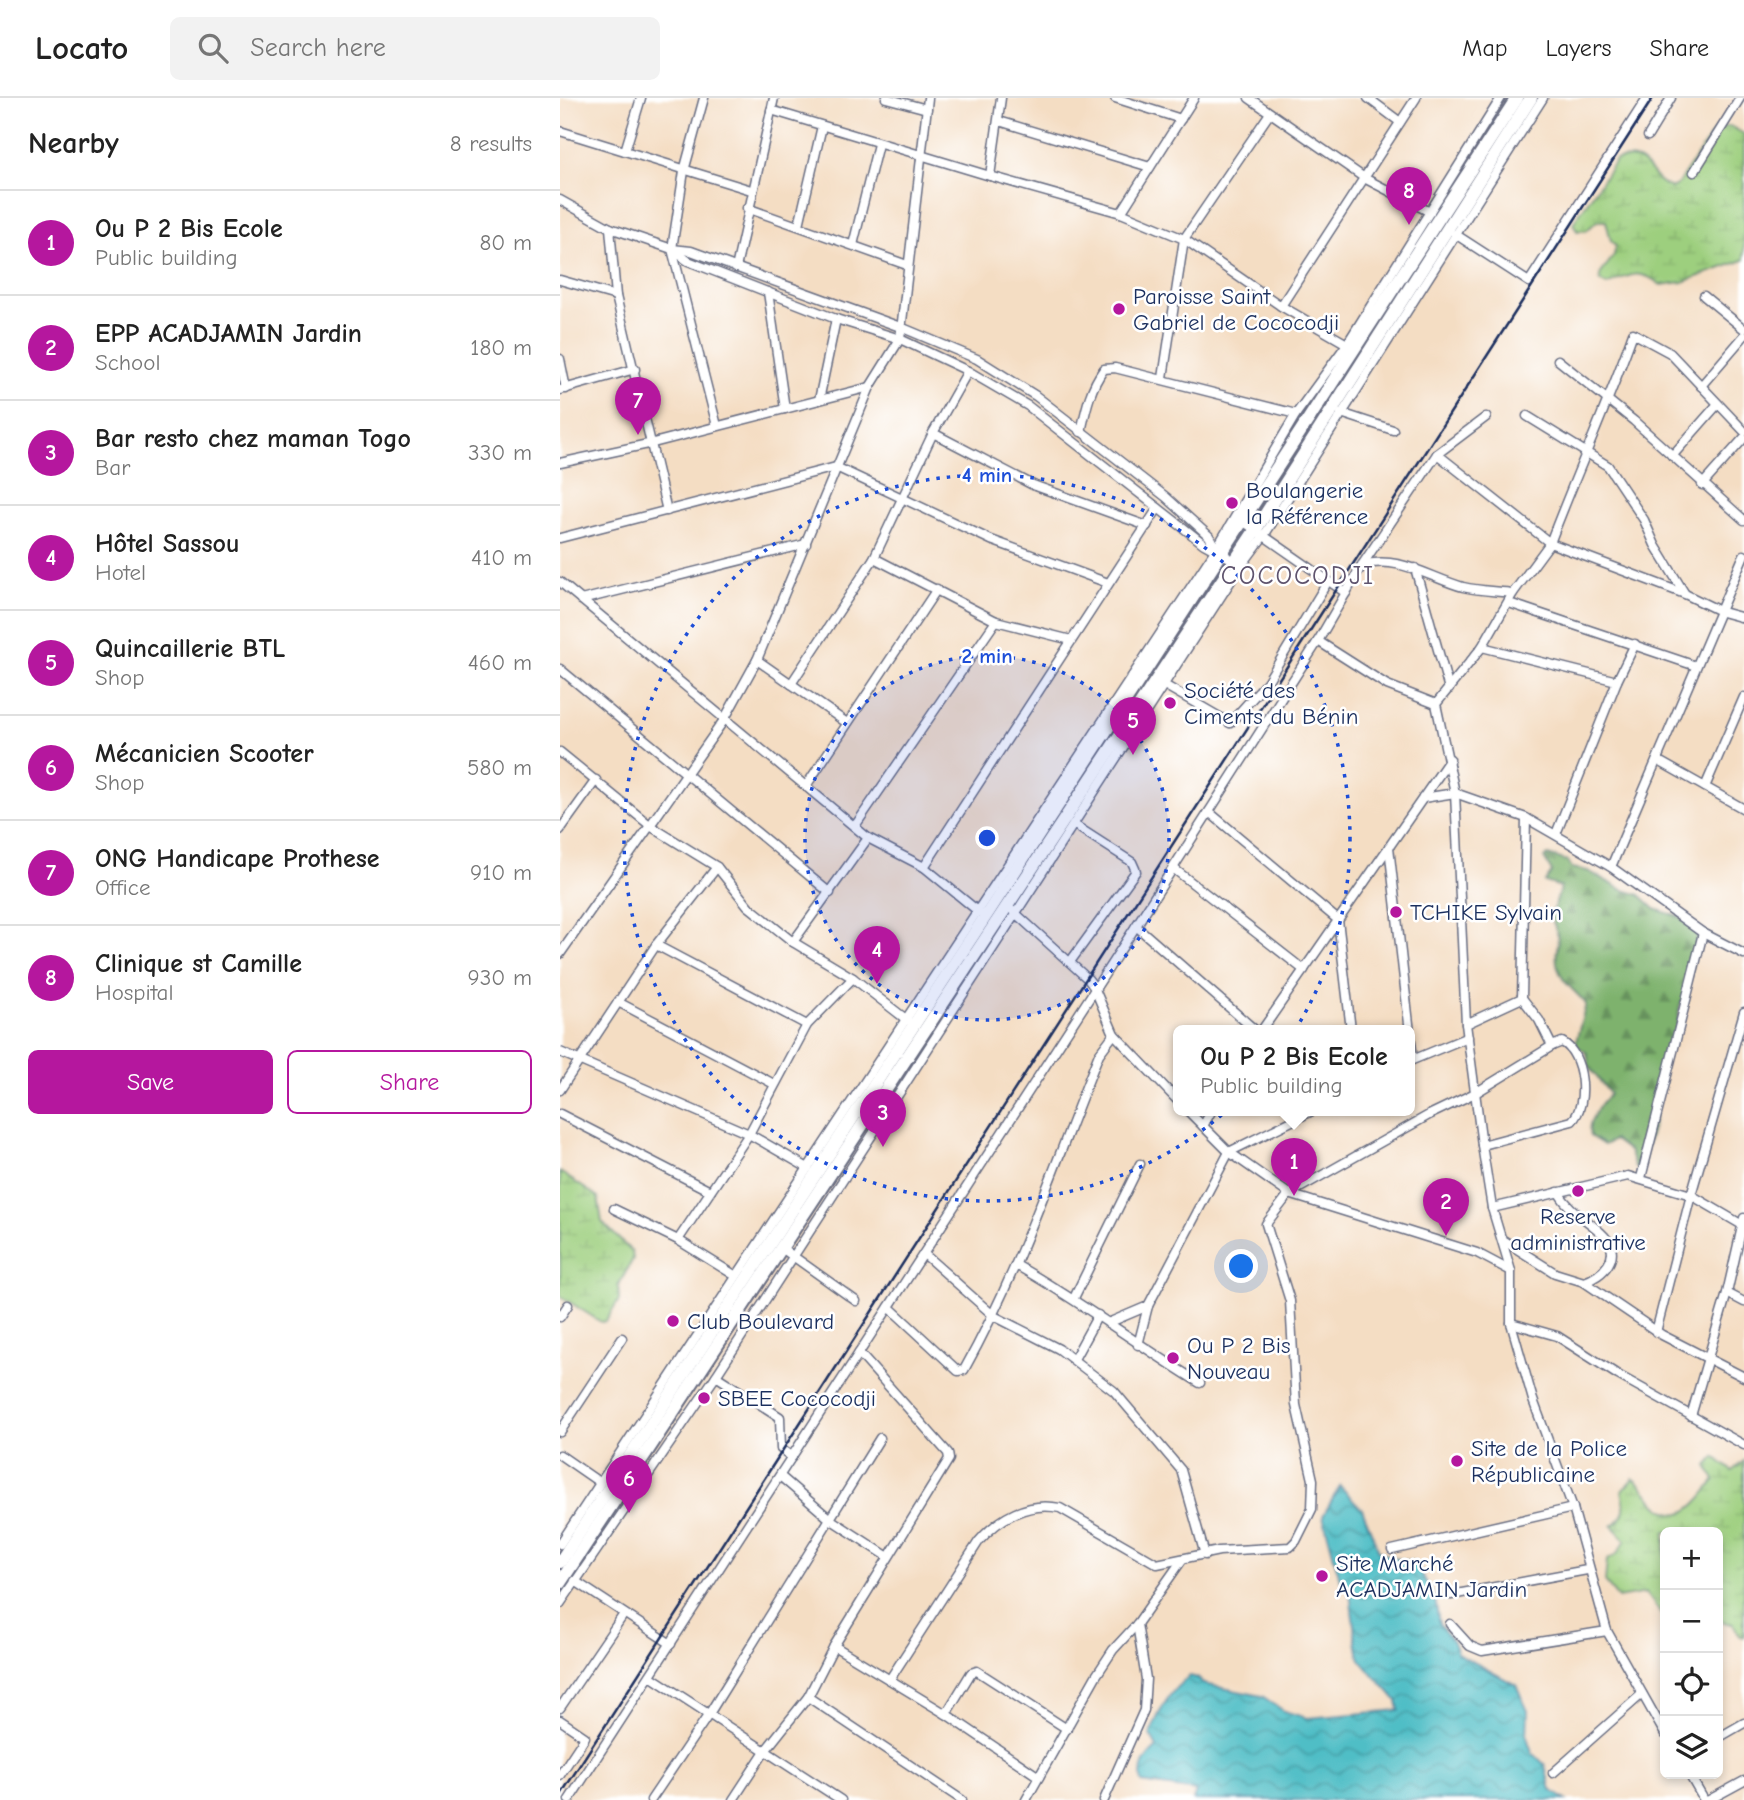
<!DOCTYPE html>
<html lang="en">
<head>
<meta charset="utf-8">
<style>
  body { margin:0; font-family:"Comic Neue",sans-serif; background:#f2f2f2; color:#222 }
  .controls { position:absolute; right:21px; bottom:21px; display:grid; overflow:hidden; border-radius:10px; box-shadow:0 4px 10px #0003 }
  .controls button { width:63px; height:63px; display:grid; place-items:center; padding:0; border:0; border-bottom:2px solid #e0e0e0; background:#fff; color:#222; font:35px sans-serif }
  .you { position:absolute; left:682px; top:1169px; width:24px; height:24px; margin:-18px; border:5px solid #fff; border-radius:50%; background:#1a73e8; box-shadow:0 0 0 10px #1a73e833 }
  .badge { display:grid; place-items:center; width:46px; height:46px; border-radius:50%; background:#b5179e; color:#fff; font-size:23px; font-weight:700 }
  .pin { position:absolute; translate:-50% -58px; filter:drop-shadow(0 2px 4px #0008) }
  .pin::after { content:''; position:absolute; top:37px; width:24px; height:21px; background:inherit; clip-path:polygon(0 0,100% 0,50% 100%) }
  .popup { position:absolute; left:613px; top:927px; width:242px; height:91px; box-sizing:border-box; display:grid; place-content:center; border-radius:10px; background:#fff; filter:drop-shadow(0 2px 5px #0005); font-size:23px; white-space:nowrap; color:#767676 }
  .popup b { font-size:26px; color:#222 }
  .popup::after { content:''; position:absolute; left:50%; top:100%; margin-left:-14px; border:14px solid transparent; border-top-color:#fff }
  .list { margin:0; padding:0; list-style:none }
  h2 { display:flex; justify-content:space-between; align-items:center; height:91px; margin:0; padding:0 28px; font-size:30px }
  h2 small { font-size:23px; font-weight:400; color:#767676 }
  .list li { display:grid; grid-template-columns:46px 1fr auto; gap:21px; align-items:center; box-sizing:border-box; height:105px; padding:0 28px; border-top:2px solid #e0e0e0 }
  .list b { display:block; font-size:26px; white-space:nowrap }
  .list p { margin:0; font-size:23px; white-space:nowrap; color:#767676 }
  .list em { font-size:23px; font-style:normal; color:#767676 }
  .actions { display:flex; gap:14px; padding:21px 28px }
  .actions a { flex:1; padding:16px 0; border:2px solid #b5179e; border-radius:10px; text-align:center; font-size:24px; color:#b5179e }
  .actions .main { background:#b5179e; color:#fff }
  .icon { flex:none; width:38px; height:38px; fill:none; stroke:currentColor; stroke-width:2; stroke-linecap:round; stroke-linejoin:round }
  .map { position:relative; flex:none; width:1184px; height:1702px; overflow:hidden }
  header { display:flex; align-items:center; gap:42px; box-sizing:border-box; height:98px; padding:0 35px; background:#fff; border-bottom:2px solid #e0e0e0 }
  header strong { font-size:33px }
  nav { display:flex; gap:38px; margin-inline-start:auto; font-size:24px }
  .search { width:490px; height:63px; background:#f2f2f2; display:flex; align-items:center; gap:18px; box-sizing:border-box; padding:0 24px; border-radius:10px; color:#767676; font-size:26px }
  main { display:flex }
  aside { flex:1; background:#fff }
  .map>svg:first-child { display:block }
  .forest { fill:url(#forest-firs); stroke:#4c7066; stroke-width:2 }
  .wetland { fill:url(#wetland-marsh); stroke:#5c7f6e; stroke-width:2 }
  .water { fill:url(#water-waves); stroke:#367692; stroke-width:2 }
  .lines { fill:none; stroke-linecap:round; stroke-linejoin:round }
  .minor-casing { stroke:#676c81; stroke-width:11 }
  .highway-casing { stroke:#676c81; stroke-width:16 }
  .minor { stroke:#fff; stroke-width:8 }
  .highway { stroke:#fff; stroke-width:12 }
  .rail { stroke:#1b2f5e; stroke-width:2.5 }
  .ring { fill:none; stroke:#1d4ed8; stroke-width:3.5; stroke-dasharray:3.5 7 }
  .poi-dot { fill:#b5179e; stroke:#fff; stroke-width:2.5 }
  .labels { text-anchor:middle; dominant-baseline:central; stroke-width:5; stroke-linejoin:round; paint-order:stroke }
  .poi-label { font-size:23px; fill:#1b2f5e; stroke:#fff; text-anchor:start }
  .quarter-label { font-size:26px; letter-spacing:2px; fill:#5f546e; stroke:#fff }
  .centre { fill:#1d4ed8; stroke:#fff; stroke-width:3.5 }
  .ring-label { font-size:21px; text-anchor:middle; font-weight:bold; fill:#1d4ed8; stroke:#fff; stroke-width:5; stroke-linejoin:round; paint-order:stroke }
</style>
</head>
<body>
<header>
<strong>Locato</strong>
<div class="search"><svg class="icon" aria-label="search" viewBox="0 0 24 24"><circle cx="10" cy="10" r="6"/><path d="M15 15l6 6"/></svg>Search here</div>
<nav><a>Map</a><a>Layers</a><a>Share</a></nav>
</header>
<main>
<aside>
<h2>Nearby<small>8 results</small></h2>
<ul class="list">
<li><span class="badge">1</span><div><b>Ou P 2 Bis Ecole</b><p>Public building</p></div><em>80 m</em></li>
<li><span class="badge">2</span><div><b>EPP ACADJAMIN Jardin</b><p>School</p></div><em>180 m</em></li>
<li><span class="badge">3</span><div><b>Bar resto chez maman Togo</b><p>Bar</p></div><em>330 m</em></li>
<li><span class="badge">4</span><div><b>Hôtel Sassou</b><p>Hotel</p></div><em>410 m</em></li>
<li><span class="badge">5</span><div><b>Quincaillerie BTL</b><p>Shop</p></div><em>460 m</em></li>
<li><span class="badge">6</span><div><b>Mécanicien Scooter</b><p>Shop</p></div><em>580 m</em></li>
<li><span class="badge">7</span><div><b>ONG Handicape Prothese</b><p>Office</p></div><em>910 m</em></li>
<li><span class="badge">8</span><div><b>Clinique st Camille</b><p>Hospital</p></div><em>930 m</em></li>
</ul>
<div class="actions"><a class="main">Save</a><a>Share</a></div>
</aside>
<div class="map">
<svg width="1184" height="1702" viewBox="0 0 1184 1702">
  <defs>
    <pattern id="forest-firs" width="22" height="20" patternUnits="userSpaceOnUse" patternTransform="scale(1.75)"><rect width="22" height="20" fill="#7eb26d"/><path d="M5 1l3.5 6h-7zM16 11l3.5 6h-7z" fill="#66915d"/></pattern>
    <pattern id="wetland-marsh" width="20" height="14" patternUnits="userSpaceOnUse" patternTransform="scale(1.75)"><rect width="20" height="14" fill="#9dcf7e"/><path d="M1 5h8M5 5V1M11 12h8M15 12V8" fill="none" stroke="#87b26f"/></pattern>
    <pattern id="water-waves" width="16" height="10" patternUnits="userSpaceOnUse" patternTransform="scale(1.75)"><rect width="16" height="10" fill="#50bec6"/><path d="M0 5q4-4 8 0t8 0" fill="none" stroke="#429ba4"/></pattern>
  </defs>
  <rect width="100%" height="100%" fill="#fff"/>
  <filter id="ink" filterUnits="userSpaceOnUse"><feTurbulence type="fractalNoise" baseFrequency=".0143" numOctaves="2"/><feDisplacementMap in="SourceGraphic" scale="14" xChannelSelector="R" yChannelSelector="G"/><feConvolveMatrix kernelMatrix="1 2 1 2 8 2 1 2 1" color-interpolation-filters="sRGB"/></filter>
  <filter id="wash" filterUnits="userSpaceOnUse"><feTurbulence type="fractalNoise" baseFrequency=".00686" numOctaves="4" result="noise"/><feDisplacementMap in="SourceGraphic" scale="28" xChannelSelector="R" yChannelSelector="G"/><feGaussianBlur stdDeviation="1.57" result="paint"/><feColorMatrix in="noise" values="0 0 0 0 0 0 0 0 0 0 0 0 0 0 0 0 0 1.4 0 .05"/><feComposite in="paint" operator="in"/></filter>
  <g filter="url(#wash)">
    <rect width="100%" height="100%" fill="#f4ddc3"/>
    <path class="forest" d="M988,757L1008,763L1012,770L1028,773L1061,791L1080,797L1095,811L1120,819L1138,836L1126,898L1120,907L1116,935L1105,958L1094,1002V1023L1081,1071L1075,1069L1069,1053L1054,1042L1044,1047L1030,1038C1026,1024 1040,1006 1050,996L1029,969L1027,955L1015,947L1026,906C1017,894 1002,885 998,870C992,848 1005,847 991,820L1001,789L985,784L992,774L984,760Z"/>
    <g class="wetland">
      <path d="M1170,28L1184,36V162L1123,184L1101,187C1080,170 1070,176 1047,187L1041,184L1040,177L1054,157L1056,148L1051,143L1046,123H1037L1026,133H1017L1013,125L1056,62C1092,53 1085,81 1111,90L1117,87L1156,30Z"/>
      <polygon points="0,1074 38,1099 42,1124 72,1154 73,1161 58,1188 59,1202 46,1223 41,1224 0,1198"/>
      <path d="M1155,1359L1172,1373L1184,1363V1539L1180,1538L1173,1526L1158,1523V1434H1105V1521L1086,1495L1058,1500L1045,1484L1047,1462L1056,1457L1066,1442L1052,1428C1066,1419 1066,1408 1062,1393L1073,1380C1082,1386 1085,1392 1091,1400C1119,1433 1136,1407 1155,1382L1147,1368Z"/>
    </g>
    <path class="water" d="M780,1388L802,1411L819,1453L832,1460L855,1464L875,1500L879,1526L893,1544L897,1555L956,1587L968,1613L967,1639L972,1654L985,1667L991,1692L1006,1702H633L636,1693L582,1685C578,1669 586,1659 597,1649L590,1637C599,1614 609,1592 630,1578L638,1580L643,1586L702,1598L724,1613L747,1620L839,1612L837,1603C826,1588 811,1576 800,1561C797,1557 790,1498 790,1490L780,1482L763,1418Z"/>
  </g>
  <g filter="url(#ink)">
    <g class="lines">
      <g class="minor-casing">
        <g id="minor">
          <polyline points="144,0 124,73 112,151 157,328"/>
          <polyline points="326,0 367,11"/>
          <polyline points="441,0 430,78 561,115 624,141 721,208 787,246"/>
          <polyline points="555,0 621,21"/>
          <polyline points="689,0 806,81 870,114"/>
          <polyline points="808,0 840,24"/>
          <polyline points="211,12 430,78"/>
          <polyline points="439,23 590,69"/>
          <polyline points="0,33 191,92"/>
          <polyline points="1088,38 1111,0"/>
          <polyline points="65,53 81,0"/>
          <polyline points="1134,74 1180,0"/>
          <polyline points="0,102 50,130 112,151 131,153 343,230 417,261 476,298 606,399 649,438 656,451"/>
          <polyline points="187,110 347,167"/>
          <polyline points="561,115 634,0"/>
          <polyline points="239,127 262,28"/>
          <polyline points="50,130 56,198 107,413"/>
          <polyline points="895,136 969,184 1087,0"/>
          <polyline points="293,147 318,46"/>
          <polyline points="115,153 128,163 276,221 340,241 408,273 468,308 644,446 677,464"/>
          <polyline points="176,170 214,0"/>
          <polyline points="0,182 56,198"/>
          <polyline points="208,194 225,311"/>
          <polyline points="1144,198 1184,231"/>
          <polyline points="721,208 856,0"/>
          <polyline points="0,261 6,291"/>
          <polyline points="998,262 1074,323 1184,422"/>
          <polyline points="603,280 624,141 710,15"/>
          <polyline points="1141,288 1184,238"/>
          <polyline points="0,292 75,271"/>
          <polyline points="259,302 276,221"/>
          <polyline points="781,315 833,332"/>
          <polyline points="967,318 1048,368 1084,422 1095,447 1125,496"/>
          <path d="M521,334C526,311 530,290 544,271L555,270L736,316"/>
          <polyline points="373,335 473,387 587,428"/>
          <path d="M877,356L990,445C1017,374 1048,306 1073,235L1110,255L1184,333"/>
          <polyline points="1112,358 1157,307"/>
          <polyline points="0,365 93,345 310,289"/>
          <polyline points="1142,387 1184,340"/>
          <polyline points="684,424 786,495"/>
          <polyline points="0,440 276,369 431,442 548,485"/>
          <polyline points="314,460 436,523 511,542"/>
          <path d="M802,467C839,457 868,479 903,489C919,493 937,493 953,495L990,445L1125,496L1162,514L1184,520"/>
          <polyline points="855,470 889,591"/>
          <polyline points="0,484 308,740 364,769 419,814"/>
          <polyline points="21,502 246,446"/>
          <polyline points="949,505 1136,568"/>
          <polyline points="758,543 827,587 876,606"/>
          <polyline points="922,549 1057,583"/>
          <polyline points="197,562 287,625"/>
          <polyline points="0,571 270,795"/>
          <polyline points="231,586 314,460 373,335 408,273"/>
          <polyline points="606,588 670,625 707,584 768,483"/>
          <polyline points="0,654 92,729 157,769 188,808 233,844 293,880 347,922"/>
          <polyline points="1097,662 1184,711"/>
          <polyline points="246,688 377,491"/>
          <polyline points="1145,689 1184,599"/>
          <polyline points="863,700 895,695 966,720 1051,769 1143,835 1184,856"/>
          <polyline points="649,714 778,822 791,932"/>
          <polyline points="966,720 962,900 979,922 992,948"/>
          <polyline points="295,728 436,523"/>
          <polyline points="0,732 36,682"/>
          <polyline points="996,736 1057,583 1075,546"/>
          <polyline points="829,749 853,961"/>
          <polyline points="364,769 598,410"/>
          <polyline points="1051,769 1184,457"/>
          <polyline points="613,770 744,872"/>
          <polyline points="453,813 528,881 534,889 554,936 618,1003"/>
          <polyline points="576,828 695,932"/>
          <polyline points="233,844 308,740"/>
          <polyline points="96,847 247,927"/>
          <polyline points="0,856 164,622 197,562 310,289 340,241 368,0"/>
          <polyline points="510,864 576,773 572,764 513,726"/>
          <polyline points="58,904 214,986"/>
          <polyline points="906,926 962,900"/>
          <polyline points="702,932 890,661"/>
          <polyline points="0,954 189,1036 248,1070"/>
          <polyline points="850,963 908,939"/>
          <polyline points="0,992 96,847 157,769"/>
          <polyline points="627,1012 669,1054 729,1096 917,1155 951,1173 951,1225 973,1302 1013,1410 1047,1533 1105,1636"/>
          <polyline points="0,1016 150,1093"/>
          <polyline points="643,1028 652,1012"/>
          <polyline points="1081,1080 1143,835"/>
          <path d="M998,1094C1012,1117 1029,1121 1045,1139C1063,1158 1042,1179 1024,1184"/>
          <polyline points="932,1110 1068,1078 1131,1097 1184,1128"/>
          <polyline points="54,1111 118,1142 176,1178"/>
          <polyline points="118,1142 189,1036 247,927 293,880"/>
          <polyline points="943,1142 995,1175 1024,1184 1102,1237 1184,1279"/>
          <polyline points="223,1151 296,1203"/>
          <polyline points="364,1156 434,1218 499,1251 554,1293 621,1372 645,1457"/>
          <path d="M456,1167C520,1203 578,1247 640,1285"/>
          <polyline points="951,1173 932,1110 922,1047 906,926 895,695 876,606 922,549 953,495"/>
          <polyline points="1167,1195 1184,1204"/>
          <polyline points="514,1200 580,1066"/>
          <path d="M329,1209L398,1273L404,1272C460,1172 496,1062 539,956L554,936"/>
          <polyline points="0,1219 8,1207"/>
          <polyline points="548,1225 588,1208"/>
          <polyline points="951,1225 997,1238 1058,1277 1184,1347"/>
          <polyline points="1096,1234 1131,1097 1184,914"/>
          <polyline points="578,1247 588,1208 669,1054 754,1012"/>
          <polyline points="514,1261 538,1217"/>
          <polyline points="156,1278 220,1319 221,1351 232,1359"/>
          <polyline points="1131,1318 1167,1195 1184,1120"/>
          <polyline points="0,1334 62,1240"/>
          <polyline points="0,1357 39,1384"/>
          <polyline points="220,1378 270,1421 327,1458"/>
          <polyline points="0,1446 656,451 736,316 787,246 941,0"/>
          <polyline points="832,1452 1013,1410"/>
          <polyline points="15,1483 111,1546"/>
          <polyline points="891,1497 1027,1472"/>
          <polyline points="0,1506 156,1278 676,475 705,436 983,0"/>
          <polyline points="890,1526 910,1548 922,1553 1047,1533"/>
          <polyline points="274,1548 386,1616 479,1679"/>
          <polyline points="90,1578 281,1702"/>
          <path d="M330,1581L419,1443C439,1420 468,1403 500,1410L597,1466L659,1453L730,1449L736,1443L752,1411L753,1382L736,1307L730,1203L706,1126L729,1096L869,1017L917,994L992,948L1002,944C1024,955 1029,1007 1012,1023L922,1047"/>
          <polyline points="248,1599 402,1702"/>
          <polyline points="0,1610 64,1516"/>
          <polyline points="386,1616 411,1575 417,1573 507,1631"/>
          <polyline points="0,1622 25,1639 0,1677"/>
          <polyline points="1158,1640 1184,1625"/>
          <polyline points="993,1675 1082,1596"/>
          <polyline points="1129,1676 1144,1702"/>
          <polyline points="9,1702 576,828 758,543 802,467 877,356 926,319"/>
          <polyline points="91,1702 149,1616 320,1340"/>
          <polyline points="173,1702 205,1653 248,1599 274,1548 389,1361 388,1355 299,1255"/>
          <polyline points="466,1702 536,1578 553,1552 577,1526 622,1462"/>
          <polyline points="544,1702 584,1612 586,1581 577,1526"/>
          <polyline points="1149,1702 1184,1683"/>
        </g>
      </g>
      <g class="highway-casing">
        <g id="highway">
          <polyline points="0,1464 431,810 957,0"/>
          <polyline points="0,1485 696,431 971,0"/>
        </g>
      </g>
      <use href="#minor" class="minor"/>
      <use href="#highway" class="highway"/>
      <polyline class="rail" points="0,1698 1093,0"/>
    </g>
  </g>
  <circle cx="427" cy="740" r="182" fill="#1d4ed8" fill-opacity=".12"/>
  <g class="ring">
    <circle cx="427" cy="740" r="182"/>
    <circle cx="427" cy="740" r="363"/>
  </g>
  <g class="poi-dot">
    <circle cx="559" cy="211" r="7"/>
    <circle cx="672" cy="405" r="7"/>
    <circle cx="610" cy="605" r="7"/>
    <circle cx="836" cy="814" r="7"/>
    <circle cx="1018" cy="1093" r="7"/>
    <circle cx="113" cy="1223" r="7"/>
    <circle cx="613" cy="1260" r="7"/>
    <circle cx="144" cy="1300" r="7"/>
    <circle cx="897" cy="1363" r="7"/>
    <circle cx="762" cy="1478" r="7"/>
  </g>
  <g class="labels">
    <g class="poi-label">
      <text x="573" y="198">Paroisse Saint<tspan x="573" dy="26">Gabriel de Cococodji</tspan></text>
      <text x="686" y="392">Boulangerie<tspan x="686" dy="26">la Référence</tspan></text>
      <text x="624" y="592">Société des<tspan x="624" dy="26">Ciments du Bénin</tspan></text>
      <text x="850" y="814">TCHIKE Sylvain</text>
      <text x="1018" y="1118" text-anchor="middle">Reserve<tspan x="1018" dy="26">administrative</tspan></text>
      <text x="127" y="1223">Club Boulevard</text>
      <text x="627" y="1247">Ou P 2 Bis<tspan x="627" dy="26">Nouveau</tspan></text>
      <text x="158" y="1300">SBEE Cococodji</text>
      <text x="911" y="1350">Site de la Police<tspan x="911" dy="26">Républicaine</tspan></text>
      <text x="776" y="1465">Site Marché<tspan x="776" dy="26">ACADJAMIN Jardin</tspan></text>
    </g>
    <g class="quarter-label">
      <text x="738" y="478">COCOCODJI</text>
    </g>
  </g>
  <circle cx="427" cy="740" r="10" class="centre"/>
  <g class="ring-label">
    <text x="427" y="384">4 min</text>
    <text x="427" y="565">2 min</text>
  </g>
</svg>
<div class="controls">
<button>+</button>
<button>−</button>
<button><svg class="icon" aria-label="locate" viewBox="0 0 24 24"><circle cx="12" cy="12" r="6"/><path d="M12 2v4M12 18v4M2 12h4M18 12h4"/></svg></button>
<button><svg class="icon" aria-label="layers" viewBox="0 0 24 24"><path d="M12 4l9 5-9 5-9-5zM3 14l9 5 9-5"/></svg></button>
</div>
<div class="you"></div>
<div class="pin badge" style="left:734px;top:1098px">1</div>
<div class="popup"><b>Ou P 2 Bis Ecole</b>Public building</div>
<div class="pin badge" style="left:886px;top:1138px">2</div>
<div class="pin badge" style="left:323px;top:1049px">3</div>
<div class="pin badge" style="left:317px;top:886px">4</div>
<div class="pin badge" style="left:573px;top:657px">5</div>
<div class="pin badge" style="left:69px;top:1415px">6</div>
<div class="pin badge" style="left:78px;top:337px">7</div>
<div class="pin badge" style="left:849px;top:127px">8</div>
</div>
</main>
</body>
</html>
